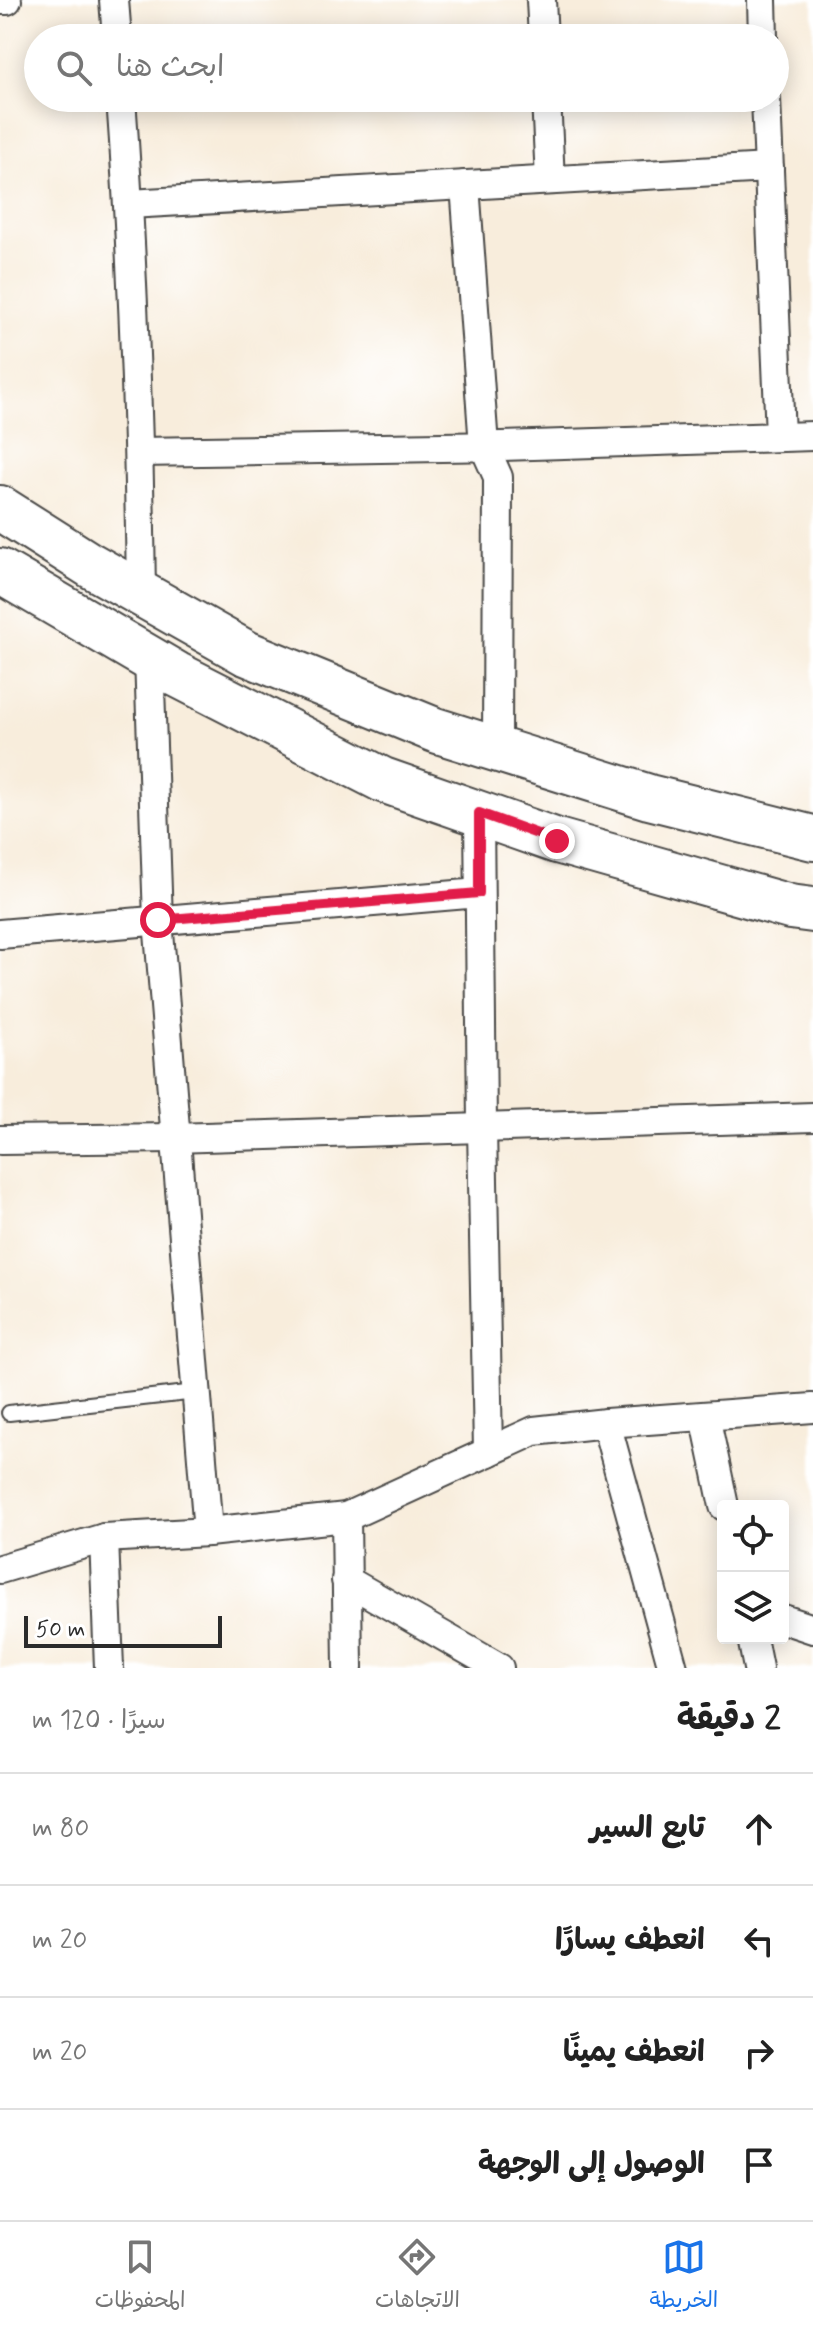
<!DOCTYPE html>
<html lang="ar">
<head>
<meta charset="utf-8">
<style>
  body { margin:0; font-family:Mynerve,"Playpen Sans Arabic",sans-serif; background:#f2f2f2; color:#222; direction:rtl }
  .controls { position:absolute; right:24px; bottom:24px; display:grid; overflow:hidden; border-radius:8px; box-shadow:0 4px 20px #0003 }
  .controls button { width:72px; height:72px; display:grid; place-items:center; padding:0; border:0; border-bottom:2px solid #e0e0e0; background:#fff; color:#222; font:40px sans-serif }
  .scale { position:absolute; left:24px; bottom:20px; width:198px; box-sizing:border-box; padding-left:8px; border:4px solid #2b2b2b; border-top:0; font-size:22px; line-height:28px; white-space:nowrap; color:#2b2b2b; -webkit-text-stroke:6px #fff; paint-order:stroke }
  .stop { position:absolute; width:24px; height:24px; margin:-18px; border:6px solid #e11d48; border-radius:50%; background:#fff }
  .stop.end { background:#e11d48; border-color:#fff; box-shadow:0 2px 8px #0008 }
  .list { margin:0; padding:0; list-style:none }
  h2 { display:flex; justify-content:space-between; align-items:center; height:104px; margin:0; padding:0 32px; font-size:34px }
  h2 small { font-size:26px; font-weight:400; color:#767676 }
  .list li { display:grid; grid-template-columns:52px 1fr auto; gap:24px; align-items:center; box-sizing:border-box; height:112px; padding:0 32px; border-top:2px solid #e0e0e0 }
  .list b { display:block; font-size:30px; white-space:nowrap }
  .list em { font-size:26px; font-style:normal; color:#767676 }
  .icon { flex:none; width:44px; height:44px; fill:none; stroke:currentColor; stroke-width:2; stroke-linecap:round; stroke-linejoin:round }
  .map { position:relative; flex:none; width:813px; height:1668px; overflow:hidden; direction:ltr }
  .search { position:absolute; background:#fff; box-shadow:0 4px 20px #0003; left:24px; right:24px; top:24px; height:88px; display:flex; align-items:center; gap:20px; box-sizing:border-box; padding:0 28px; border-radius:44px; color:#767676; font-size:30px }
  .sheet { height:552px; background:#fff }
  nav { display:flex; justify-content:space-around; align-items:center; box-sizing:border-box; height:112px; border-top:2px solid #e0e0e0; background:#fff; font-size:22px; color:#767676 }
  nav a { display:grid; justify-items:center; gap:4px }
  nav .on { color:#1a73e8 }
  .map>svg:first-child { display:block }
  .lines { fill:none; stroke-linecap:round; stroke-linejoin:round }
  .lane-casing { stroke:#4a4846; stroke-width:18 }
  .street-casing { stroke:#4a4846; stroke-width:32 }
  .primary-casing { stroke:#4a4846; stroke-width:48 }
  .lane { stroke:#fff; stroke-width:14 }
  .street { stroke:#fff; stroke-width:28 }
  .primary { stroke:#fff; stroke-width:44 }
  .route { stroke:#e11d48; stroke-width:10 }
</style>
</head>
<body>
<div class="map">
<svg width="813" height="1668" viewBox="0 0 813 1668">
  <rect width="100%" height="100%" fill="#fff"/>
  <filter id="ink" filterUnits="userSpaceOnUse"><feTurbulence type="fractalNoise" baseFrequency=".0125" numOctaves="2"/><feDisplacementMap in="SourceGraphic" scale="16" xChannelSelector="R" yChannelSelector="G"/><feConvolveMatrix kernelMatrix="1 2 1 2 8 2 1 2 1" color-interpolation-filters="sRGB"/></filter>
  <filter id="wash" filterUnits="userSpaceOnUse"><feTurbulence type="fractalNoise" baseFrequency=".006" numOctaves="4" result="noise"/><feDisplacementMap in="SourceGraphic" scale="32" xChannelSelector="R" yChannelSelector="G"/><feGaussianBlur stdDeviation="1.8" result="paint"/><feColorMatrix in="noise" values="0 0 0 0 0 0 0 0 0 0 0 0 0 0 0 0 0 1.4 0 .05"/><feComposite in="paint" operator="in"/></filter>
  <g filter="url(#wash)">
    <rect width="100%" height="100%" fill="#f8eddc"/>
  </g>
  <g filter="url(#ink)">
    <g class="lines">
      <g class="lane-casing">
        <polyline id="lane" points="9,1413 196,1392"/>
      </g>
      <g class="street-casing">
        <g id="street">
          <polyline points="0,0 7,0"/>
          <polyline points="114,0 117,38"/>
          <polyline points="541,0 543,38"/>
          <polyline points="762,0 763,38"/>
          <path d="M121,98C133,263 139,428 141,594"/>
          <polyline points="546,98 550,180"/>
          <polyline points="766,98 780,436"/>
          <polyline points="465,185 484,446 498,477 497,750"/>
          <polyline points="129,204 769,168"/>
          <polyline points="139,452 502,446 813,436"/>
          <polyline points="149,658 158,920 208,1532"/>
          <polyline points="479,813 482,1127 488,1452"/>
          <polyline points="0,934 479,893"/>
          <polyline points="0,1140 175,1138 813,1117"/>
          <polyline points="705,1416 724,1506"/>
          <polyline points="606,1423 673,1668"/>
          <polyline points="346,1517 348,1668"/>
          <polyline points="104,1538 109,1668"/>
          <polyline points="0,1569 104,1538 208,1532 346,1517 534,1431 606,1423 813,1408"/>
          <polyline points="346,1580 499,1668"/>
          <polyline points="783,1619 813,1629"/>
          <polyline points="752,1638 758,1668"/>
        </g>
      </g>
      <g class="primary-casing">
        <g id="primary">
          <polyline points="0,508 90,565 246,653 435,730 649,797 813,838"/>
          <polyline points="0,571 176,674 383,780 557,841 790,907 813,910"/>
        </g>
      </g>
      <use href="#lane" class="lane"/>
      <use href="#street" class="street"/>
      <use href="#primary" class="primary"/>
    </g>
  </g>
  <g class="lines" filter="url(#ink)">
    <polyline class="route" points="158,920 479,893 479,813 557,841"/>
  </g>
</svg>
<div class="controls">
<button><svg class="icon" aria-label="locate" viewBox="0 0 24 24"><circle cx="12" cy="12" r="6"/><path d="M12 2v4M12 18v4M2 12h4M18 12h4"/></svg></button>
<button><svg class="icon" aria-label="layers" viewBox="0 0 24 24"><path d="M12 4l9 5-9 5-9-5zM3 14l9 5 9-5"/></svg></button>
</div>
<div class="scale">50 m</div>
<div class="stop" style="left:158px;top:920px"></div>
<div class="stop end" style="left:557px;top:841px"></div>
<div class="search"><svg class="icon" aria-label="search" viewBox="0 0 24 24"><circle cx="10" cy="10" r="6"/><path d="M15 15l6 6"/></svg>ابحث هنا</div>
</div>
<section class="sheet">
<h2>2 دقيقة<small>سيرًا · 120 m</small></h2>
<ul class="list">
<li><svg class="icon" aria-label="ahead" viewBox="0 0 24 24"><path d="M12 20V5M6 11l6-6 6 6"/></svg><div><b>تابع السير</b></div><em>80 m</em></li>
<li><svg class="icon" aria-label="left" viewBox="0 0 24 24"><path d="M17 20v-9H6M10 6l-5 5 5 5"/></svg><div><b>انعطف يسارًا</b></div><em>20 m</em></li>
<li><svg class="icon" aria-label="right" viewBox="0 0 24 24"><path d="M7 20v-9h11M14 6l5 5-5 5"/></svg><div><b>انعطف يمينًا</b></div><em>20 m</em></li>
<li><svg class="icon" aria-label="arrive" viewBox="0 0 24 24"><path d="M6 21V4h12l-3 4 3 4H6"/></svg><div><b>الوصول إلى الوجهة</b></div></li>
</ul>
</section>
<nav>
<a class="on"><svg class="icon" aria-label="map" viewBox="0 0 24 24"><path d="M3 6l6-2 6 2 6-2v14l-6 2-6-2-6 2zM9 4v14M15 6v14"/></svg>الخريطة</a>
<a><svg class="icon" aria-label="directions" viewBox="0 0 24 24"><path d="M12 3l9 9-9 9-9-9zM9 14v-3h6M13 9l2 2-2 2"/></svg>الاتجاهات</a>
<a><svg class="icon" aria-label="saved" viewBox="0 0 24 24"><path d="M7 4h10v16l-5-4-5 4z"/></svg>المحفوظات</a>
</nav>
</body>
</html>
